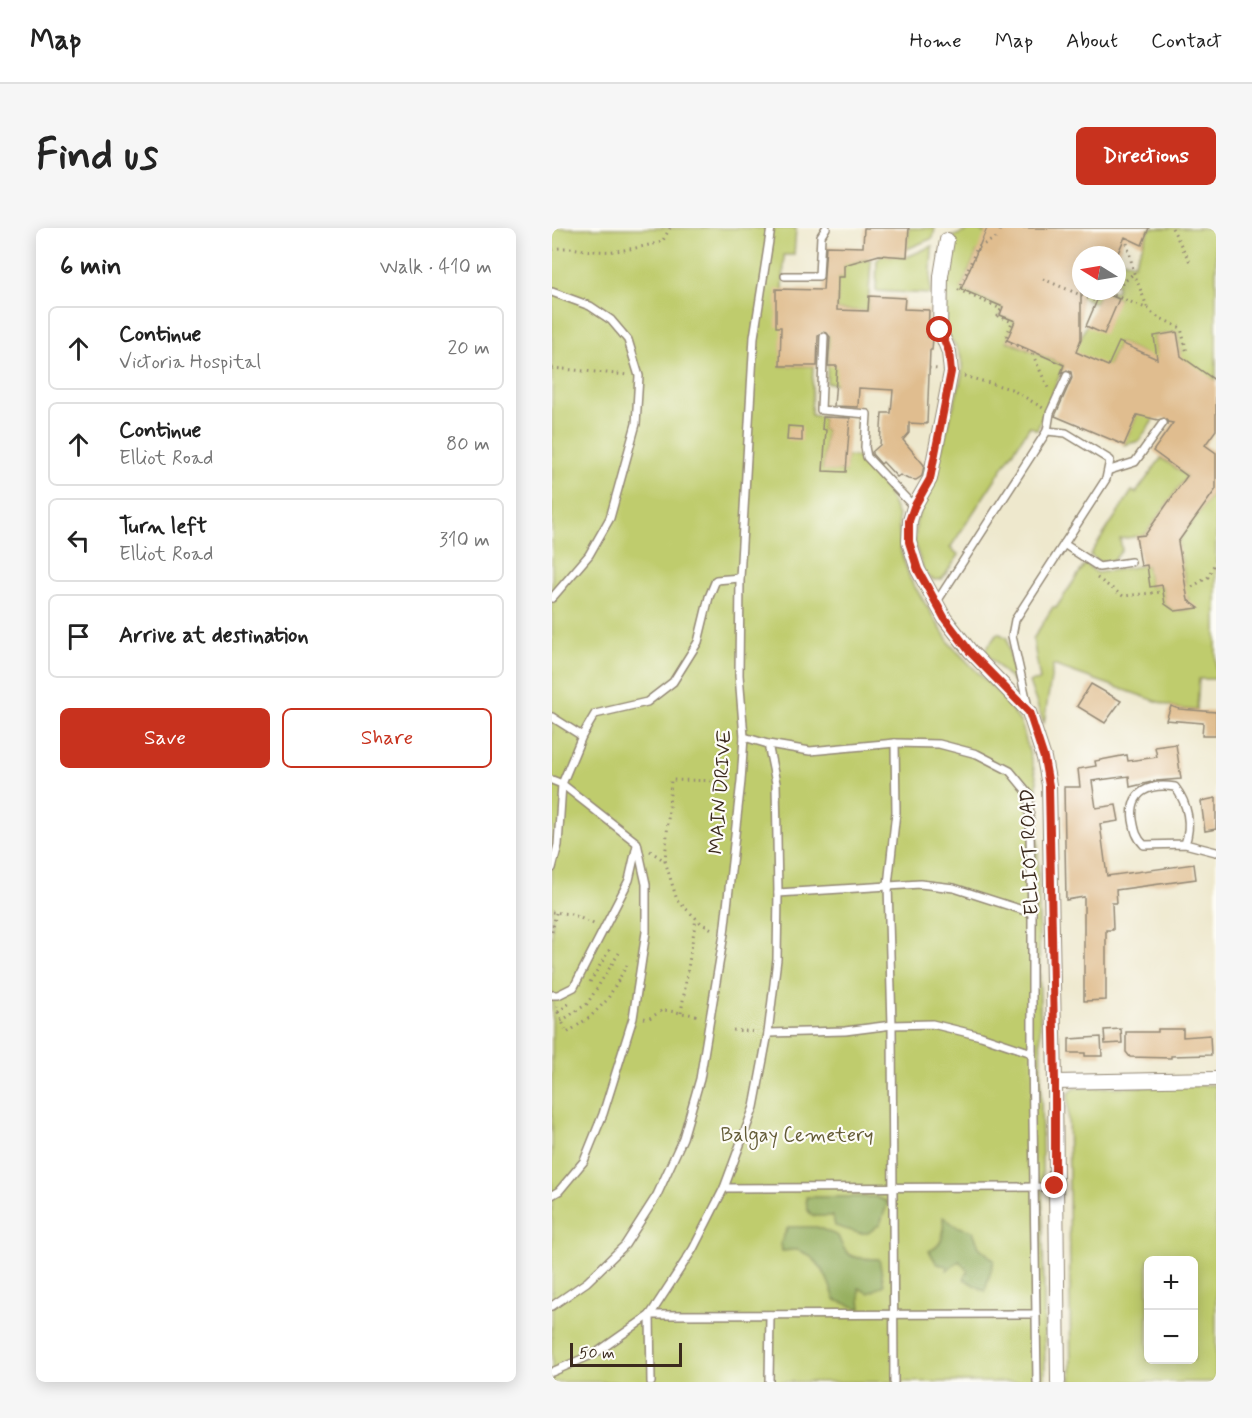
<!DOCTYPE html>
<html lang="en">
<head>
<meta charset="utf-8">
<style>
  body { margin:0; font-family:Mynerve,sans-serif; background:#f6f6f6; color:#222 }
  .controls { position:absolute; right:18px; bottom:18px; display:grid; overflow:hidden; border-radius:9px; box-shadow:0 3px 15px #0003 }
  .controls button { width:54px; height:54px; display:grid; place-items:center; padding:0; border:0; border-bottom:2px solid #e0e0e0; background:#fff; color:#222; font:30px sans-serif }
  .compass { position:absolute; left:520px; top:18px; width:54px; height:54px; border-radius:50%; background:#fff; box-shadow:0 3px 15px #0003; rotate:281deg }
  .scale { position:absolute; left:18px; bottom:15px; width:112px; box-sizing:border-box; padding-left:6px; border:3px solid #3b2a1e; border-top:0; font-size:16px; line-height:21px; white-space:nowrap; color:#3b2a1e; -webkit-text-stroke:4px #fdfcf7; paint-order:stroke }
  .stop { position:absolute; width:18px; height:18px; margin:-14px; border:4px solid #c8321e; border-radius:50%; background:#fff }
  .stop.end { background:#c8321e; border-color:#fff; box-shadow:0 2px 6px #0008 }
  .list { margin:0; padding:0; list-style:none }
  h2 { display:flex; justify-content:space-between; align-items:center; height:78px; margin:0; padding:0 24px; font-size:26px }
  h2 small { font-size:20px; font-weight:400; color:#767676 }
  .list li { display:grid; grid-template-columns:39px 1fr auto; gap:18px; align-items:center; box-sizing:border-box; height:84px; margin:0 12px 12px; padding:0 12px; border:2px solid #e0e0e0; border-radius:9px }
  .list b { display:block; font-size:22px; white-space:nowrap }
  .list p { margin:0; font-size:20px; white-space:nowrap; color:#767676 }
  .list em { font-size:20px; font-style:normal; color:#767676 }
  .actions { display:flex; gap:12px; padding:18px 24px }
  .actions a { flex:1; padding:14px 0; border:2px solid #c8321e; border-radius:9px; text-align:center; font-size:21px; color:#c8321e }
  .actions .main { background:#c8321e; color:#fff }
  .icon { flex:none; width:33px; height:33px; fill:none; stroke:currentColor; stroke-width:2; stroke-linecap:round; stroke-linejoin:round }
  .map { position:relative; flex:none; width:664px; height:1154px; overflow:hidden; border-radius:9px }
  header { display:flex; align-items:center; gap:36px; box-sizing:border-box; height:84px; padding:0 30px; background:#fff; border-bottom:2px solid #e0e0e0 }
  header strong { font-size:28px }
  nav { display:flex; gap:33px; margin-inline-start:auto; font-size:21px }
  .intro { display:flex; align-items:center; justify-content:space-between; box-sizing:border-box; height:144px; padding:0 36px }
  h1 { margin:0; font-size:42px }
  .button { padding:15px 27px; border-radius:9px; background:#c8321e; color:#fff; font-size:21px; font-weight:700 }
  main { display:flex; gap:36px; padding:0 36px }
  aside { flex:1; background:#fff; border-radius:9px; box-shadow:0 3px 15px #0003 }
  .map>svg:first-child { display:block }
  .green { fill:#bfcc6d; stroke:#7d7b46; stroke-width:1.5; fill-rule:evenodd }
  .forest { fill:#97b060; stroke:#696d3f; stroke-width:1.5 }
  .building { fill:#e0bd8f }
  .lines { fill:none; stroke-linecap:round; stroke-linejoin:round }
  .lane-casing { stroke:#948976; stroke-width:10 }
  .street-casing { stroke:#948976; stroke-width:16 }
  .path { stroke:#948976; stroke-width:3; stroke-dasharray:1.5 4.5; stroke-linecap:butt }
  .lane { stroke:#fff; stroke-width:7 }
  .street { stroke:#fff; stroke-width:14 }
  .route { stroke:#c8321e; stroke-width:8 }
  .labels { text-anchor:middle; dominant-baseline:central; stroke-width:4.5; stroke-linejoin:round; paint-order:stroke }
  .street-label { font-size:20px; fill:#3b2a1e; stroke:#fdfcf7 }
  .park-label { font-size:20px; fill:#635b36; stroke:#fdfcf7 }
</style>
</head>
<body>
<header>
<strong>Map</strong>
<nav><a>Home</a><a>Map</a><a>About</a><a>Contact</a></nav>
</header>
<div class="intro"><h1>Find us</h1><a class="button">Directions</a></div>
<main>
<aside>
<h2>6 min<small>Walk · 410 m</small></h2>
<ul class="list">
<li><svg class="icon" aria-label="ahead" viewBox="0 0 24 24"><path d="M12 20V5M6 11l6-6 6 6"/></svg><div><b>Continue</b><p>Victoria Hospital</p></div><em>20 m</em></li>
<li><svg class="icon" aria-label="ahead" viewBox="0 0 24 24"><path d="M12 20V5M6 11l6-6 6 6"/></svg><div><b>Continue</b><p>Elliot Road</p></div><em>80 m</em></li>
<li><svg class="icon" aria-label="left" viewBox="0 0 24 24"><path d="M17 20v-9H6M10 6l-5 5 5 5"/></svg><div><b>Turn left</b><p>Elliot Road</p></div><em>310 m</em></li>
<li><svg class="icon" aria-label="arrive" viewBox="0 0 24 24"><path d="M6 21V4h12l-3 4 3 4H6"/></svg><div><b>Arrive at destination</b></div></li>
</ul>
<div class="actions"><a class="main">Save</a><a>Share</a></div>
</aside>
<div class="map">
<svg width="664" height="1154" viewBox="0 0 664 1154">
  <rect width="100%" height="100%" fill="#fdfcf7"/>
  <filter id="ink" filterUnits="userSpaceOnUse"><feTurbulence type="fractalNoise" baseFrequency=".0167" numOctaves="2"/><feDisplacementMap in="SourceGraphic" scale="12" xChannelSelector="R" yChannelSelector="G"/><feConvolveMatrix kernelMatrix="1 2 1 2 8 2 1 2 1" color-interpolation-filters="sRGB"/></filter>
  <filter id="wash" filterUnits="userSpaceOnUse"><feTurbulence type="fractalNoise" baseFrequency=".008" numOctaves="4" result="noise"/><feDisplacementMap in="SourceGraphic" scale="24" xChannelSelector="R" yChannelSelector="G"/><feGaussianBlur stdDeviation="1.35" result="paint"/><feColorMatrix in="noise" values="0 0 0 0 0 0 0 0 0 0 0 0 0 0 0 0 0 1.4 0 .05"/><feComposite in="paint" operator="in"/></filter>
  <g filter="url(#wash)">
    <rect width="100%" height="100%" fill="#eee8cd"/>
    <g class="green">
      <polygon points="0,0 244,0 242,27 232,27 229,138 261,138 259,187 271,189 270,201 274,202 271,242 293,244 295,228 308,229 335,262 346,288 349,324 358,351 398,416 450,469 469,495 485,552 493,1154 0,1154"/>
      <polygon points="357,0 383,0 381,10 355,21"/>
      <path d="M422,0L458,17L425,24L409,61L451,79L448,87L463,93L455,113L512,137L485,202L478,198L398,320L407,327L390,351L382,352L373,347L363,316L364,294L388,227L410,147C412,128 405,118 393,104L394,49L400,9Z"/>
      <polygon points="598,0 664,0 664,153 630,133 625,104 602,108 610,161 593,126 567,114 556,138 526,134 473,89 528,112 534,98 567,71 549,63 543,75 517,64 565,63 565,30 582,36"/>
      <polygon points="380,18 378,66 324,63 325,32 331,27 355,29"/>
      <polygon points="311,32 319,32 316,83 285,82 285,62 278,49 291,49 292,36"/>
      <polygon points="276,100 285,100 286,156 275,155"/>
      <polygon points="592,170 603,186 602,191 587,213 572,217"/>
      <polygon points="609,230 635,248 593,307 568,311 570,322 562,332 548,334 538,327 580,263 584,265"/>
      <polygon points="660,266 664,267 664,451 647,451 645,482 627,481 501,437 492,496 477,454 488,452 481,411 501,379 504,380 533,336 545,345 595,337 598,359 610,357 613,376 623,383 638,381 636,370 632,366 633,353 626,314"/>
      <polygon points="446,405 455,410 463,456 432,423"/>
      <path d="M664,857V1154H519L516,866L523,860ZM596,1032H642V1132H596Z"/>
    </g>
    <g class="forest">
      <polygon points="254,969 324,969 336,974 328,996 316,1005 307,1005 283,998 281,988 260,988 255,981"/>
      <path d="M391,989L404,998L421,1003L427,1019L442,1032L433,1063L412,1051L416,1043L407,1033L395,1042V1038L385,1036L377,1023C393,1017 392,1003 391,989Z"/>
      <path d="M236,999H265L286,1008C295,1033 303,1030 327,1031L332,1057L317,1065L307,1060L309,1081L283,1072C277,1053 268,1028 245,1022C241,1021 234,1023 230,1023L229,1014Z"/>
    </g>
    <g id="blocks">
      <g class="building">
        <polygon points="312,0 357,0 355,29 327,27 292,37 292,49 286,49 285,82 316,83 317,68 353,70 352,81 377,82 376,109 381,110 380,122 378,122 375,196 357,195 357,205 351,212 372,237 370,248 364,252 356,251 348,247 345,249 331,234 329,236 320,226 320,224 328,217 330,185 339,185 341,162 307,160 306,179 282,178 285,138 276,138 278,109 275,105 270,104 266,108 265,138 228,138 229,99 224,99 224,61 271,62 274,18 311,19"/>
        <polygon points="435,0 597,0 590,17 573,9 565,27 529,27 529,111 524,124 556,138 567,114 605,131 602,108 625,104 629,128 664,153 664,202 653,217 664,225 664,261 626,314 636,372 647,380 623,383 613,376 610,357 598,359 595,337 589,338 584,308 593,307 635,248 601,223 621,195 616,194 612,190 606,192 585,187 572,217 503,188 520,150 519,144 515,142 509,145 512,137 455,112 463,93 448,87 451,79 409,61"/>
        <polygon points="549,63 567,71 552,106 534,98"/>
        <polygon points="271,189 298,190 294,244 271,243 274,202 270,201"/>
        <polygon points="236,198 250,199 250,213 235,212"/>
        <polygon points="539,456 569,473 553,495 525,478"/>
        <polygon points="619,478 627,481 664,484 664,508 650,508 651,495 614,492"/>
        <polygon points="624,516 629,551 604,553 578,559 577,548 540,553 544,580 564,577 567,593 548,596 555,648 642,636 644,651 564,662 565,675 560,675 561,702 554,702 554,772 532,773 532,669 514,672 512,559 528,559 526,541 544,538 543,533 575,527 576,533 605,529 603,519"/>
        <polygon points="664,570 664,601 653,603 649,573"/>
        <polygon points="569,801 570,815 553,816 552,802"/>
        <polygon points="606,801 631,801 631,809 658,807 659,827 619,828 619,830 578,829 574,824 574,804 606,804"/>
        <polygon points="549,809 550,828 533,828 533,825 517,825 517,811"/>
      </g>
    </g>
  </g>
  <g filter="url(#ink)">
    <use href="#blocks" fill-opacity="0" stroke="#948976" stroke-width="1.5"/>
    <g class="lines">
      <g class="lane-casing">
        <g id="lane">
          <polyline points="233,48 267,48 269,8 274,0"/>
          <polyline points="0,64 38,78 59,92 76,112 87,148 84,196 58,290 37,327 0,370"/>
          <polyline points="272,109 269,182 315,186 313,219 315,229 362,279"/>
          <polyline points="495,203 498,185 515,148"/>
          <polyline points="558,242 583,234 611,195"/>
          <polyline points="512,316 547,339 579,334"/>
          <polyline points="384,375 495,203 514,205 558,232 554,251 463,392 460,408 476,479"/>
          <polyline points="0,489 30,508"/>
          <polyline points="192,509 216,516 258,523 343,515 387,516 425,526 458,543 477,566 480,685 480,825 485,1154"/>
          <polyline points="0,552 10,556 85,615 94,656 94,704 81,790 51,886 32,933 7,963 0,967"/>
          <path d="M633,616C640,597 636,576 623,559C598,555 577,563 581,592C583,603 584,609 592,617L633,616L664,624"/>
          <polyline points="0,640 6,617 10,556 30,508 43,486 95,474 121,454 146,414 157,369 164,352 188,350"/>
          <polyline points="226,665 368,656 402,660 480,685"/>
          <polyline points="0,767 6,767 22,759 77,652 85,617"/>
          <polyline points="216,805 293,803 340,797 380,796 429,808 480,825"/>
          <polyline points="172,960 503,959"/>
          <polyline points="0,1078 35,1054 73,1017 105,967 131,910 148,851 172,706 189,553 192,509 187,447 188,350 202,109 219,0"/>
          <polyline points="0,1144 44,1125 98,1087 141,1021 172,960 202,879 216,805 225,731 226,665 224,555 216,516"/>
          <polyline points="99,1154 98,1087 484,1086"/>
          <polyline points="217,1154 218,1087"/>
          <polyline points="342,1154 340,797 336,657 344,584 343,515"/>
        </g>
      </g>
      <g class="street-casing">
        <g id="street">
          <polyline points="395,12 389,48 388,102 397,124 399,144 378,251 362,279 358,293 357,314 366,342 393,391 419,424 477,484 492,530 497,557 503,854 506,1154"/>
          <polyline points="503,854 664,851"/>
        </g>
      </g>
      <g class="path">
        <polyline points="620,0 639,36"/>
        <polyline points="447,3 449,0"/>
        <polyline points="444,10 425,20 407,62 449,81 446,88 460,94 453,112 480,125 497,162"/>
        <polyline points="575,15 582,45 596,81"/>
        <path d="M0,21C19,18 25,22 43,23C66,25 88,19 110,14L118,0"/>
        <polyline points="491,51 543,73 547,63"/>
        <polyline points="565,60 582,45"/>
        <polyline points="551,63 596,81 604,88 629,100 635,125"/>
        <polyline points="0,140 76,147"/>
        <polyline points="377,140 386,141"/>
        <polyline points="412,148 459,161 491,180"/>
        <polyline points="545,350 571,368 610,364"/>
        <polyline points="640,359 656,349 664,333"/>
        <polyline points="98,623 113,633 125,672 150,696 162,702"/>
        <polyline points="113,633 119,552 180,553"/>
        <polyline points="0,684 19,686 44,697"/>
        <polyline points="0,704 4,685"/>
        <polyline points="38,754 59,719"/>
        <polyline points="5,778 6,784 19,774"/>
        <polyline points="6,784 15,805 39,788 55,772 75,737"/>
        <polyline points="129,785 144,690"/>
        <polyline points="92,790 96,791 111,782 149,788"/>
        <polyline points="9,793 35,776 67,725"/>
        <polyline points="181,802 205,804"/>
      </g>
      <use href="#lane" class="lane"/>
      <use href="#street" class="street"/>
    </g>
  </g>
  <g class="lines" filter="url(#ink)">
    <polyline class="route" points="388,102 397,124 399,144 378,251 362,279 357,293 357,314 366,342 393,391 418,424 477,484 492,530 497,558 503,854 503,958"/>
  </g>
  <g class="labels">
    <g class="street-label">
      <text transform="translate(169 564) rotate(-86)">MAIN DRIVE</text>
      <text transform="translate(478 624) rotate(-92)">ELLIOT ROAD</text>
    </g>
    <g class="park-label">
      <text x="245" y="907">Balgay Cemetery</text>
    </g>
  </g>
</svg>
<div class="controls">
<button>+</button>
<button>−</button>
</div>
<svg class="compass" viewBox="-18 -18 36 36"><path d="M0-13l5 13h-10z" fill="#e53935"/><path d="M0 13l5-13h-10z" fill="#767676"/></svg>
<div class="scale">50 m</div>
<div class="stop" style="left:388px;top:102px"></div>
<div class="stop end" style="left:503px;top:958px"></div>
</div>
</main>
</body>
</html>
